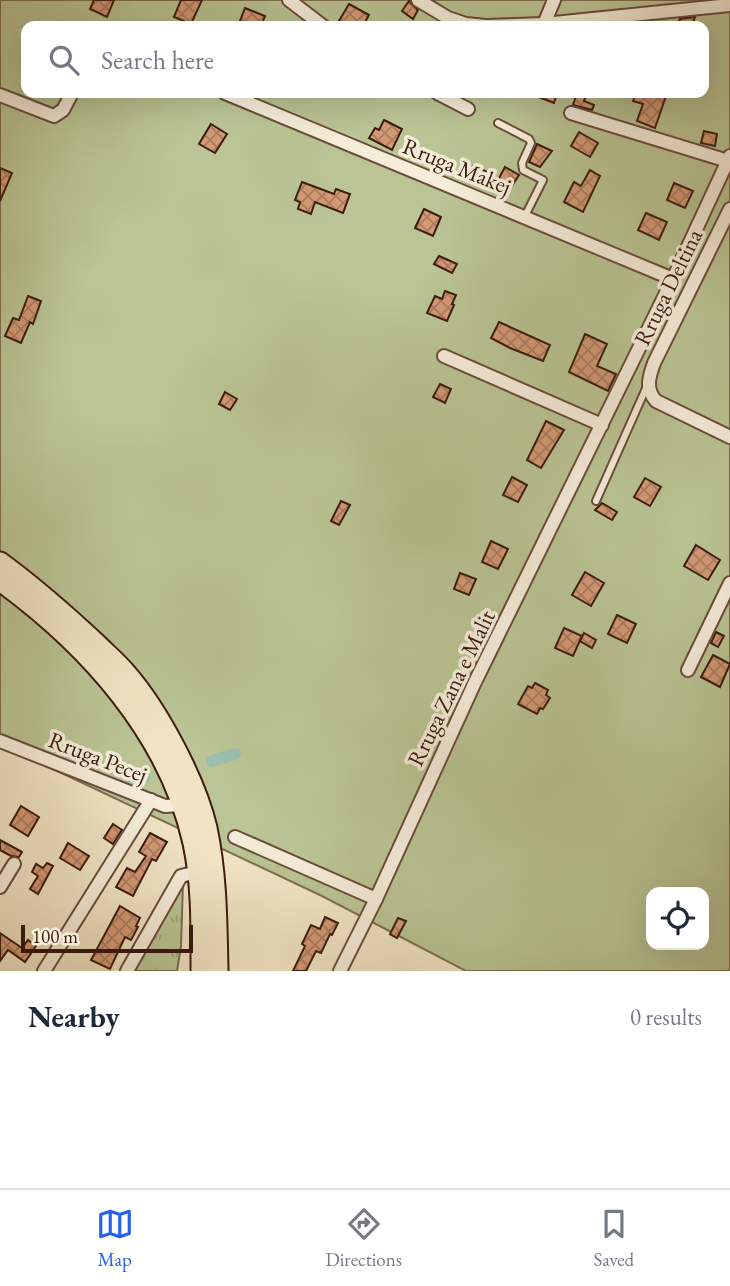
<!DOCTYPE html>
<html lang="en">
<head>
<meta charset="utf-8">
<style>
  body { margin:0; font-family:"EB Garamond",serif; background:#f2f2f3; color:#1f2937 }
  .controls { position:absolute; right:21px; bottom:21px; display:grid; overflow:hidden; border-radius:14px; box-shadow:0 7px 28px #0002 }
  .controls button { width:63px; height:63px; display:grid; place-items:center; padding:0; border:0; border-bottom:2px solid #e0e1e3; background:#fff; color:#1f2937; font:35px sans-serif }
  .scale { position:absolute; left:21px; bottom:18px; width:172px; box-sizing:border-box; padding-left:7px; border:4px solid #3d1b0e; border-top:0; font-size:19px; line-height:24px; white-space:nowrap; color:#3d1b0e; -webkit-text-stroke:5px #f5edd9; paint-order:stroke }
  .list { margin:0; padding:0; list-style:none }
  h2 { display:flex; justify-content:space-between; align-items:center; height:91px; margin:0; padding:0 28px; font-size:30px }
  h2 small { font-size:23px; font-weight:400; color:#747a83 }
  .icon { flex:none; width:38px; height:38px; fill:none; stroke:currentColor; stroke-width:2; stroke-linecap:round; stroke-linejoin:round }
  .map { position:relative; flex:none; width:730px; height:971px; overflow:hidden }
  .search { position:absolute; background:#fff; box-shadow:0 7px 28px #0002; left:21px; right:21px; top:21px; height:77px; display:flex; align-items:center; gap:18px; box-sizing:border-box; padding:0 24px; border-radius:14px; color:#747a83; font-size:26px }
  .sheet { height:217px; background:#fff }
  nav { display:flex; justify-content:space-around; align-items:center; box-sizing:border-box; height:98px; border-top:2px solid #e0e1e3; background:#fff; font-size:19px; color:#747a83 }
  nav a { display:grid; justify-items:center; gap:4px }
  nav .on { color:#2563eb }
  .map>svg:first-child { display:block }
  .grass { fill:url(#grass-tufts); stroke:#7c7051; stroke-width:2 }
  .park { fill:#bac494; stroke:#7c7051; stroke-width:2; fill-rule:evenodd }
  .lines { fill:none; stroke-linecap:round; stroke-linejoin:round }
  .canal { stroke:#9bbfaf; stroke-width:12 }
  .building { fill:url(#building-cross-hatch); stroke:#3d1b0e; stroke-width:2 }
  .service-casing { stroke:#6a4d3c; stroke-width:10 }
  .minor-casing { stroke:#6a4d3c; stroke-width:16 }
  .trunk-casing { stroke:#3d1b0e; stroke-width:23 }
  .service { stroke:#f5edd9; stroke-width:6 }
  .minor { stroke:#f5edd9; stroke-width:12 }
  .trunk { stroke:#f0e4c4; stroke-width:19 }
  .labels { text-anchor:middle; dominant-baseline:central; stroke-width:7; stroke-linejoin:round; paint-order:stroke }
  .street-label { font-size:23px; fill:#3d1b0e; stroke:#f5edd9 }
</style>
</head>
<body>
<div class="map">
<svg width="730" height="971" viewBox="0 0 730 971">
  <defs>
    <pattern id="grass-tufts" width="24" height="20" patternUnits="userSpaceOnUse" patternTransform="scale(1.75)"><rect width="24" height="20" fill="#bac494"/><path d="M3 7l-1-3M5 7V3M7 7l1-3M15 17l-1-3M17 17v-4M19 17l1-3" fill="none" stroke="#a1a87e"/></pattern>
    <pattern id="building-cross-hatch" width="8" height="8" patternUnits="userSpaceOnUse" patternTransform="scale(1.75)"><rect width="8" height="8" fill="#d29974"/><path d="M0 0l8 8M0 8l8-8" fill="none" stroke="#ac7c5e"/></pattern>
  </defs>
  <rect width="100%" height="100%" fill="#f0e4c4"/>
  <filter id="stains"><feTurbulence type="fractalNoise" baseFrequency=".00286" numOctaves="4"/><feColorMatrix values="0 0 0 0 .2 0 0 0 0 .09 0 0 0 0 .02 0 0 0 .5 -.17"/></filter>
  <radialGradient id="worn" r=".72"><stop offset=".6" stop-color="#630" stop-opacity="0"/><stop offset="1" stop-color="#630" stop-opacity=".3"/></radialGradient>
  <polygon class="grass" points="183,884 181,946 177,971 129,971"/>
  <path class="park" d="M0,0H730V971H466L322,896L0,744ZM26,26H704V93H26ZM651,892H704V945H651Z"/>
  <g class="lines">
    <g class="canal">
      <polyline points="212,761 235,754"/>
      <polyline points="131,782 145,777"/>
    </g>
  </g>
  <g class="building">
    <polygon points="94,0 114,0 107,17 90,9"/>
    <polygon points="181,0 202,0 191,24 174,17"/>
    <polygon points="409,1 418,10 413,19 402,11"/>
    <polygon points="349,4 369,15 363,26 336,26"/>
    <polygon points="245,8 265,16 261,26 253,26 240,21"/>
    <polygon points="695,17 692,26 677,26 680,19"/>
    <polygon points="528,93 557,93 554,103"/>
    <polygon points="577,93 587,93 584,101 594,105 592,110 573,105"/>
    <polygon points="636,93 667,93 655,128 637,121 643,104 633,101"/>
    <polygon points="384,120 402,129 392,150 369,138 375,128 379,130"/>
    <polygon points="211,124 227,134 215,153 199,144"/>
    <polygon points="704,131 717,134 715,146 701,143"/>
    <polygon points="579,132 598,143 590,157 571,146"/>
    <polygon points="537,144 552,151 540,167 529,162"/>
    <polygon points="473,166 490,173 485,187 467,179"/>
    <polygon points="505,167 519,175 510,189 497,182"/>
    <polygon points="0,168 12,173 0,201"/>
    <polygon points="590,170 600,176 583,212 564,202 574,182 581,186"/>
    <polygon points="302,182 334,194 336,189 350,194 343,213 315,202 311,214 298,209 300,202 295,200"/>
    <polygon points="674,183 693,191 685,208 667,200"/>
    <polygon points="424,209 441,217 433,236 415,228"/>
    <polygon points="646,213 667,222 659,240 638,230"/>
    <polygon points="439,256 457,264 452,273 434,264"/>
    <polygon points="445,291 456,295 452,304 454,305 447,321 427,313 435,296 442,299"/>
    <polygon points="28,296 41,301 33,324 30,322 21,343 5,336 13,318 19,320"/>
    <polygon points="499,322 550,345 543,361 510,348 491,338"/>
    <polygon points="585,334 607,344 597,366 616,374 608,391 569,372"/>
    <polygon points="440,384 451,389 445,403 433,397"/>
    <polygon points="225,392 237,399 230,410 219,404"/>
    <polygon points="546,421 564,430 541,468 527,460"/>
    <polygon points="512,477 527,485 518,502 503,495"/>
    <polygon points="645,478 661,487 650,506 634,497"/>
    <polygon points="341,501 350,505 339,525 331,521"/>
    <polygon points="602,503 617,512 612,520 595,510"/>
    <polygon points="491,541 508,549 498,569 482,562"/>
    <polygon points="696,545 720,560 708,580 684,566"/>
    <polygon points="585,572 604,583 591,606 572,595"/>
    <polygon points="460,573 476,579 469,595 454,589"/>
    <polygon points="617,615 636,624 627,643 608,634"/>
    <polygon points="564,628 582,636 573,656 555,648"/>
    <polygon points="716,632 724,636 718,647 711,643"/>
    <polygon points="584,633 596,640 592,648 580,641"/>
    <polygon points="713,655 730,664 720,687 701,677"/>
    <polygon points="535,683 548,690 546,695 550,698 543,709 540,708 537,714 518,704 528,686 532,688"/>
    <polygon points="21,806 39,817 28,836 10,825"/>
    <polygon points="113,824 122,830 113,844 104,838"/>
    <polygon points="150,833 167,842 156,861 152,859 133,896 116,887 127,868 135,872 146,856 139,852"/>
    <polygon points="0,840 22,852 19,857 11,856 0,850"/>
    <polygon points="68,843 89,856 80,870 60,858"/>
    <polygon points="47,863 53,866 38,894 30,889 38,876 32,872 36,864 43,868"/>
    <polygon points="120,906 140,918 136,926 138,927 131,940 125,937 110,969 91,960"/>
    <polygon points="325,917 338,923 332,935 330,934 321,953 316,951 306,971 293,971 305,946 302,944 311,925 320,929"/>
    <polygon points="398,918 406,921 397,938 390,934"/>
    <polygon points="0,933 22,948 28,940 36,946 25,962 8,950 0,961"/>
  </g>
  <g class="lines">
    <g class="service-casing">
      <g id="service">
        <polyline points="498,123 529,139 531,143 522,163 523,170 543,180 525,216"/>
        <polyline points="596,501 647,386"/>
      </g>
    </g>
    <g class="minor-casing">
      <g id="minor">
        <polyline points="289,0 323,26"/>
        <polyline points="418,0 448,18 466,24 486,26 544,24 730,5"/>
        <polyline points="544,24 554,0"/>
        <polyline points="225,93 673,279"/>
        <polyline points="437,93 468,109"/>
        <polyline points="0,95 54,116 63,110 72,93"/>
        <polyline points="571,113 728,161"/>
        <path d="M730,209L654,363C649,377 645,389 656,401L730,437"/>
        <polyline points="444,356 602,425"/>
        <polyline points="688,670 730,583"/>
        <polyline points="0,741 165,806 181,805"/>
        <polyline points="235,837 376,899"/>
        <polyline points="0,887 14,864"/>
        <polyline points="44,971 151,800"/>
        <polyline points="127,971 181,876 197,872"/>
        <polyline points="340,971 376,899 475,682 673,279 730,156"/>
      </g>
    </g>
    <g class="trunk-casing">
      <g id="trunk">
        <path d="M0,562C34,587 66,615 97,644C107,654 118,663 127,674C159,711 196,781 207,828C217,875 217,923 218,971"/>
        <path d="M0,581C88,645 169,734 193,843C202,885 201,928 201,971"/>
      </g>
    </g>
    <use href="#service" class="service"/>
    <use href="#minor" class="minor"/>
    <use href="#trunk" class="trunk"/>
  </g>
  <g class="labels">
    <g class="street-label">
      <text transform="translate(457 166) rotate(22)">Rruga Makej</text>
      <text transform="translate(668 287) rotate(-64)">Rruga Deltina</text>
      <text transform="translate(451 688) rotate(-64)">Rruga Zana e Malit</text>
      <text transform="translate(98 757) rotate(21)">Rruga Pecej</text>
    </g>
  </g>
  <rect width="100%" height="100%" filter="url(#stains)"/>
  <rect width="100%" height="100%" fill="url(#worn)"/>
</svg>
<div class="controls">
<button><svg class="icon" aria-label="locate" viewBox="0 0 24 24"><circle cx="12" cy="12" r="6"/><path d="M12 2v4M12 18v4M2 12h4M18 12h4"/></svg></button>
</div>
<div class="scale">100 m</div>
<div class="search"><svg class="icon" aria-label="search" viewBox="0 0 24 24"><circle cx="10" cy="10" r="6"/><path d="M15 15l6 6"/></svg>Search here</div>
</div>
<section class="sheet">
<h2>Nearby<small>0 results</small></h2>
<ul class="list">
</ul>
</section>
<nav>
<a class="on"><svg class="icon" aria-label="map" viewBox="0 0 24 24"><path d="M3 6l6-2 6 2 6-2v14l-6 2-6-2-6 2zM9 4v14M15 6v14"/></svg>Map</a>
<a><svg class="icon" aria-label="directions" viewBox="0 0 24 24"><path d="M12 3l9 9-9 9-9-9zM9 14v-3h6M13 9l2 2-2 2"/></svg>Directions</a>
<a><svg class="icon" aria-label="saved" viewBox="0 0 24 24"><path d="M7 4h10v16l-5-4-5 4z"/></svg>Saved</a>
</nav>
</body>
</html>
